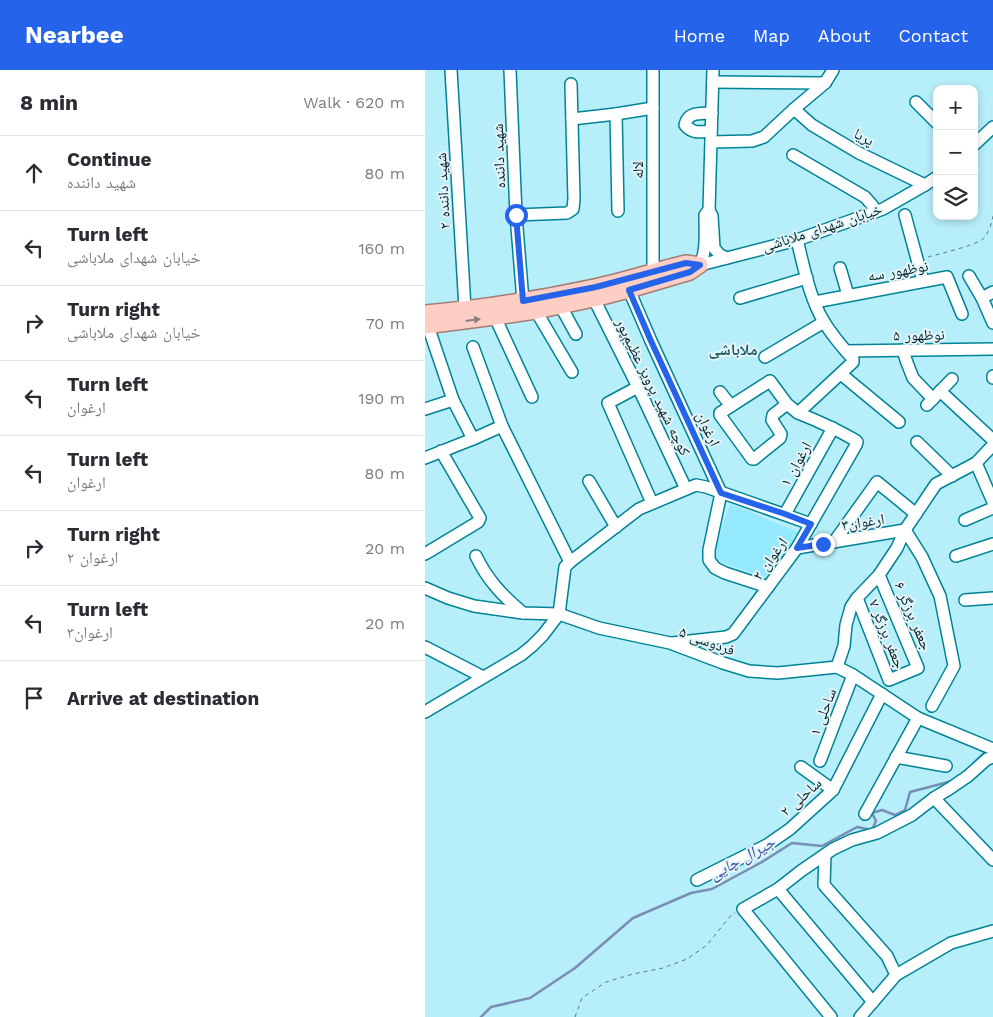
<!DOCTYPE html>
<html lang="en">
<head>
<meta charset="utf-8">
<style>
  body { margin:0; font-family:"Work Sans","Noto Naskh Arabic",sans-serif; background:#f7f7f7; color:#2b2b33 }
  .controls { position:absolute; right:15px; top:15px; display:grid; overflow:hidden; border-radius:10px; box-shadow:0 2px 8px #0003 }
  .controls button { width:45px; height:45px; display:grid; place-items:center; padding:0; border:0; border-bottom:1px solid #e1e1e2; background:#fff; color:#2b2b33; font:25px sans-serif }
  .stop { position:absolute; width:15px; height:15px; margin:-11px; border:4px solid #2563eb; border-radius:50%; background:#fff }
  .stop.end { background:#2563eb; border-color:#fff; box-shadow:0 1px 5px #0008 }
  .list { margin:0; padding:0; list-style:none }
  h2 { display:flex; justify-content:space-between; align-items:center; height:65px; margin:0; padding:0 20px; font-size:21px }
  h2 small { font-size:16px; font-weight:400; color:#7c7c81 }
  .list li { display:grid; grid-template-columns:32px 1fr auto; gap:15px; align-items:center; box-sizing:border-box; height:75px; padding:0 20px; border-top:1px solid #e1e1e2 }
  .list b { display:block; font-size:19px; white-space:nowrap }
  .list p { margin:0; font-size:16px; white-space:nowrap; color:#7c7c81 }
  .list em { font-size:16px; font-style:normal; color:#7c7c81 }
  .icon { flex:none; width:28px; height:28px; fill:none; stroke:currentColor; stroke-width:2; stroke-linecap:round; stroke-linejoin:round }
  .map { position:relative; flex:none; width:568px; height:947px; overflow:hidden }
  header { display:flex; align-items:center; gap:30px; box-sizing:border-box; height:70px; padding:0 25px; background:#2563eb; color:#fff }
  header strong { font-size:24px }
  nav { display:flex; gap:28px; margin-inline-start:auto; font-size:18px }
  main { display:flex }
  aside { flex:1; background:#fff }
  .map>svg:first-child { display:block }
  .built { fill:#94eafc }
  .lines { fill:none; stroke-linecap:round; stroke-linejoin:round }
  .stream { stroke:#798eb6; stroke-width:2.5 }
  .minor-casing { stroke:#008396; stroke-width:14 }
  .major-casing { stroke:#a47c73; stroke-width:18 }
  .path { stroke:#537f87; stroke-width:1; stroke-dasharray:4 4; stroke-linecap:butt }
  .minor { stroke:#fff; stroke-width:11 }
  .major { stroke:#fdcec4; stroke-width:15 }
  .oneway { fill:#8c817e }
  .route { stroke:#2563eb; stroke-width:6 }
  .labels { text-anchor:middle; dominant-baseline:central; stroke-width:4; stroke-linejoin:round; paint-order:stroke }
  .street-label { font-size:15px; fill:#012228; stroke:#e2f4f8 }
  .neighbourhood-label { font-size:16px; font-weight:bold; fill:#265c66; stroke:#e2f4f8 }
  .water-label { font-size:16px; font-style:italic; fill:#404e9e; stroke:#e2f4f8 }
</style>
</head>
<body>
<header>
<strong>Nearbee</strong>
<nav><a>Home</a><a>Map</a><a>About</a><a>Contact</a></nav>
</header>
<main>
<aside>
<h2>8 min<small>Walk · 620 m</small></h2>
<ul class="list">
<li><svg class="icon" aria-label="ahead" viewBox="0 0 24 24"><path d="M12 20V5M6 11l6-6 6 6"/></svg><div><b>Continue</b><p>شهید داننده</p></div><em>80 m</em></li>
<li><svg class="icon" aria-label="left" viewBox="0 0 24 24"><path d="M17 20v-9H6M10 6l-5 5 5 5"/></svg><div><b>Turn left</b><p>خیابان شهدای ملاباشی</p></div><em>160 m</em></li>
<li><svg class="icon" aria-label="right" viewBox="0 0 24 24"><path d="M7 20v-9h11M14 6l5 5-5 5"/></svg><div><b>Turn right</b><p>خیابان شهدای ملاباشی</p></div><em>70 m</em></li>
<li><svg class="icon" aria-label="left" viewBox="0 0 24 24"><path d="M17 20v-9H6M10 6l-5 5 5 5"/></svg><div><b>Turn left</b><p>ارغوان</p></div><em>190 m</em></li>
<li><svg class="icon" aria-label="left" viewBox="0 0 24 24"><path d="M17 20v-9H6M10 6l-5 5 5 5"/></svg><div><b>Turn left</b><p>ارغوان</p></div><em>80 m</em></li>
<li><svg class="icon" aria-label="right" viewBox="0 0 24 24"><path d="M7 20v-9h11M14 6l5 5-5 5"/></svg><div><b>Turn right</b><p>ارغوان ۲</p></div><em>20 m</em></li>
<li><svg class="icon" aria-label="left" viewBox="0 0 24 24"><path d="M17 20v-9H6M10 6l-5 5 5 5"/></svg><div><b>Turn left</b><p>ارغوان۳</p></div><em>20 m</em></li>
<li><svg class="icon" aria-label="arrive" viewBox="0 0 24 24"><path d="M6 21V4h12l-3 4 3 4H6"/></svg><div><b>Arrive at destination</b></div></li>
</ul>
</aside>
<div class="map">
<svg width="568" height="947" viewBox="0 0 568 947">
  <rect width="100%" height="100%" fill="#b6eefa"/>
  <polygon class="built" points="305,434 375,463 341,508 287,489"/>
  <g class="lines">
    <g class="stream">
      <polyline points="548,694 562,680"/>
      <polyline points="56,947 66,937 105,928 150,898 208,848 266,823 287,819 337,792 367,773 397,776 432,757 447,760 451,751 447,743 457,740 470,745 480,740 485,722 527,711"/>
    </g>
    <g class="minor-casing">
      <g id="minor">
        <polyline points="26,0 40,239"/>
        <polyline points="85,0 91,145 98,231"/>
        <polyline points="288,12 400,13"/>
        <polyline points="491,32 512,53"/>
        <polyline points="369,39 387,55 434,83 500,115"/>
        <polyline points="191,44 228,38"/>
        <polyline points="147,49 191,44 193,141"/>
        <path d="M286,61C275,62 268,64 260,55C263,41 276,44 287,43"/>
        <polyline points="286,72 327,71 339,67 369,39 400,13 408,0"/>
        <polyline points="549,75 568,57"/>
        <polyline points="368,85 440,127 447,135 450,141"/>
        <polyline points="284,140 287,146 289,178 295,185 302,188"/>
        <polyline points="91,145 142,143 148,139 149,129 146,14"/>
        <polyline points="480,145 498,211"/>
        <polyline points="275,195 372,170 458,139 500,115 512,107"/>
        <path d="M275,195C282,180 280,161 280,145L284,140L288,0"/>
        <polyline points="415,198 423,225"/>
        <polyline points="228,201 228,0"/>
        <polyline points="544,206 557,228 568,253"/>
        <polyline points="204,220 226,271 296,423"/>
        <polyline points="315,228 382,208"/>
        <polyline points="557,228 568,222"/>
        <polyline points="169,229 213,317 261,419"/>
        <polyline points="390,232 522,207 537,244"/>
        <polyline points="135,235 151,264"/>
        <polyline points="111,241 147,302"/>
        <polyline points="70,247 107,327"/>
        <polyline points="3,256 28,330 48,369 77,356"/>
        <polyline points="478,280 481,290 488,308 508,329"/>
        <polyline points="421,281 568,279"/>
        <polyline points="340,287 399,252"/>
        <polyline points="416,304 474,352"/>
        <polyline points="568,306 568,308"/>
        <polyline points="213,317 183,333 227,433"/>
        <polyline points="515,321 568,370"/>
        <polyline points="295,322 306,336"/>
        <polyline points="362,334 348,345 347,350 356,364 355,368 329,389 327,389 295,345 295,343 345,311 362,334 373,343"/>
        <polyline points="502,335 527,309"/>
        <polyline points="0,339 28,330"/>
        <polyline points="492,372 527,406"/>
        <polyline points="0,388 48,369"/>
        <polyline points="551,393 568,432"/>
        <polyline points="164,411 191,457"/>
        <polyline points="296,423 284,480 284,490 290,498 300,503 343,517"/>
        <polyline points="360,444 408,358"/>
        <polyline points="540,450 568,438"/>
        <polyline points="480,460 497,487 515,526 529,596 507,636"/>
        <polyline points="409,472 452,412 491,444"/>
        <polyline points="372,478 480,460"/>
        <polyline points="0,484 53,452 55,448 16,381"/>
        <path d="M51,486C63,511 77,525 98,543"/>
        <polyline points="531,486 568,474"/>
        <polyline points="145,492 214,439 271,415 281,417 386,454"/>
        <polyline points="0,518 23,528 49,536 98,543 134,544 174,558 245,573 298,593 324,601 353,603 412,597 428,605 493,648 568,679"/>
        <polyline points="432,528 464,610 493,598 454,505"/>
        <polyline points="540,530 568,528"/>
        <path d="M247,573L301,567L308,564L372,478L431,375L432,372L430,370C411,359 393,351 373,343L428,292V289C418,278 407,265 399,252C384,227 379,197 372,170"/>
        <polyline points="0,577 58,607"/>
        <polyline points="412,597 419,576 421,555 426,537 432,528 454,505 472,478 480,460 511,414 551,393 568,375"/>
        <polyline points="0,642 96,585 107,576 118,565 134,544 140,497 145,492 77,356 48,277"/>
        <polyline points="471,687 521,696"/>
        <polyline points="395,691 428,605"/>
        <polyline points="376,697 408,720"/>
        <polyline points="509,728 568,790"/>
        <polyline points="440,744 493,648"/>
        <polyline points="400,785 399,815 462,886 471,905"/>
        <polyline points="272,810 342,775 365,759 408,720 457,624"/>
        <polyline points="353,819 448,932"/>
        <polyline points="406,947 318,839 353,819 376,801 408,779 427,770 452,763 487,745 509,728 524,719 543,706 562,689 568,687"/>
        <polyline points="435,947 471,905 526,873 568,861"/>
      </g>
    </g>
    <g class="major-casing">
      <g id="major">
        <path d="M0,243C57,238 113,229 169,217C200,211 230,200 261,193L275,195"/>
        <polyline points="0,256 70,247 111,241 169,229 204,220 265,202 275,195"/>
      </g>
    </g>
    <g class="path">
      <path d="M503,187C514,184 553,175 559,168C564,162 567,153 568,146"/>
      <polyline points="150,947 157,928 181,912 208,904 238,898 262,889 282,875 307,844 310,843"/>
    </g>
    <use href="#minor" class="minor"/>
    <use href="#major" class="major"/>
  </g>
  <defs><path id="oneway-solid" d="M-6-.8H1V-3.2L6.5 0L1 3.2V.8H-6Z" transform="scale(1.25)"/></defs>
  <use class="oneway" href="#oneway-solid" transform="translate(48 250) rotate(-8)"/>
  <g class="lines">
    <polyline class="route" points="91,145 98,231 171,217 261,193 275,195 265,202 204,220 226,271 296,423 360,444 386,454 372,478 398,474"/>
  </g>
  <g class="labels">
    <g class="street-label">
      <text transform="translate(439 67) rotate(28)">پریا</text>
      <text transform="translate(74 86) rotate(-92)">شهید داننده</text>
      <text transform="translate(213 100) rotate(-90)">لاله</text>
      <text transform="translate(18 121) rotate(-93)">شهید داننده ۲</text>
      <text transform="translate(397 158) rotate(-18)">خیابان شهدای ملاباشی</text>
      <text transform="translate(473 201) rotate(-10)">نوظهور سه</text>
      <text transform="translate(494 265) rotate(-1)">نوظهور ۵</text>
      <text transform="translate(228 317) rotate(64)">کوچه شهید پرویز عظیم‌پور</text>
      <text transform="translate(283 359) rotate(65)">ارغوان</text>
      <text transform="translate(371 394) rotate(-61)">ارغوان ۱</text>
      <text transform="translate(438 452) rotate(-9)">ارغوان۳</text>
      <text transform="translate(345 489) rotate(-54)">ارغوان ۲</text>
      <text transform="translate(488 546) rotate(67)">جعفر برزگر ۶</text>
      <text transform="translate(462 564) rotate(68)">جعفر برزگر ۷</text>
      <text transform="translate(282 571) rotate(20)">فردوسی ۵</text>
      <text transform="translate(398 642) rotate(-69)">ساحلی ۱</text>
      <text transform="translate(376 727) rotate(-42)">ساحلی ۲</text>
    </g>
    <g class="neighbourhood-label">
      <text x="308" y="279">ملاباشی</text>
    </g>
    <g class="water-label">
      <text transform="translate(317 788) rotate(-29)">جیرال چایی</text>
    </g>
  </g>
</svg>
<div class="controls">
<button>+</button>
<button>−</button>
<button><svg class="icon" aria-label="layers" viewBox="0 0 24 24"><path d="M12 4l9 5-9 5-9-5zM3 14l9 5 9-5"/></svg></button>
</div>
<div class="stop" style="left:91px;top:145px"></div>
<div class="stop end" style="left:398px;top:474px"></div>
</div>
</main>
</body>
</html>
